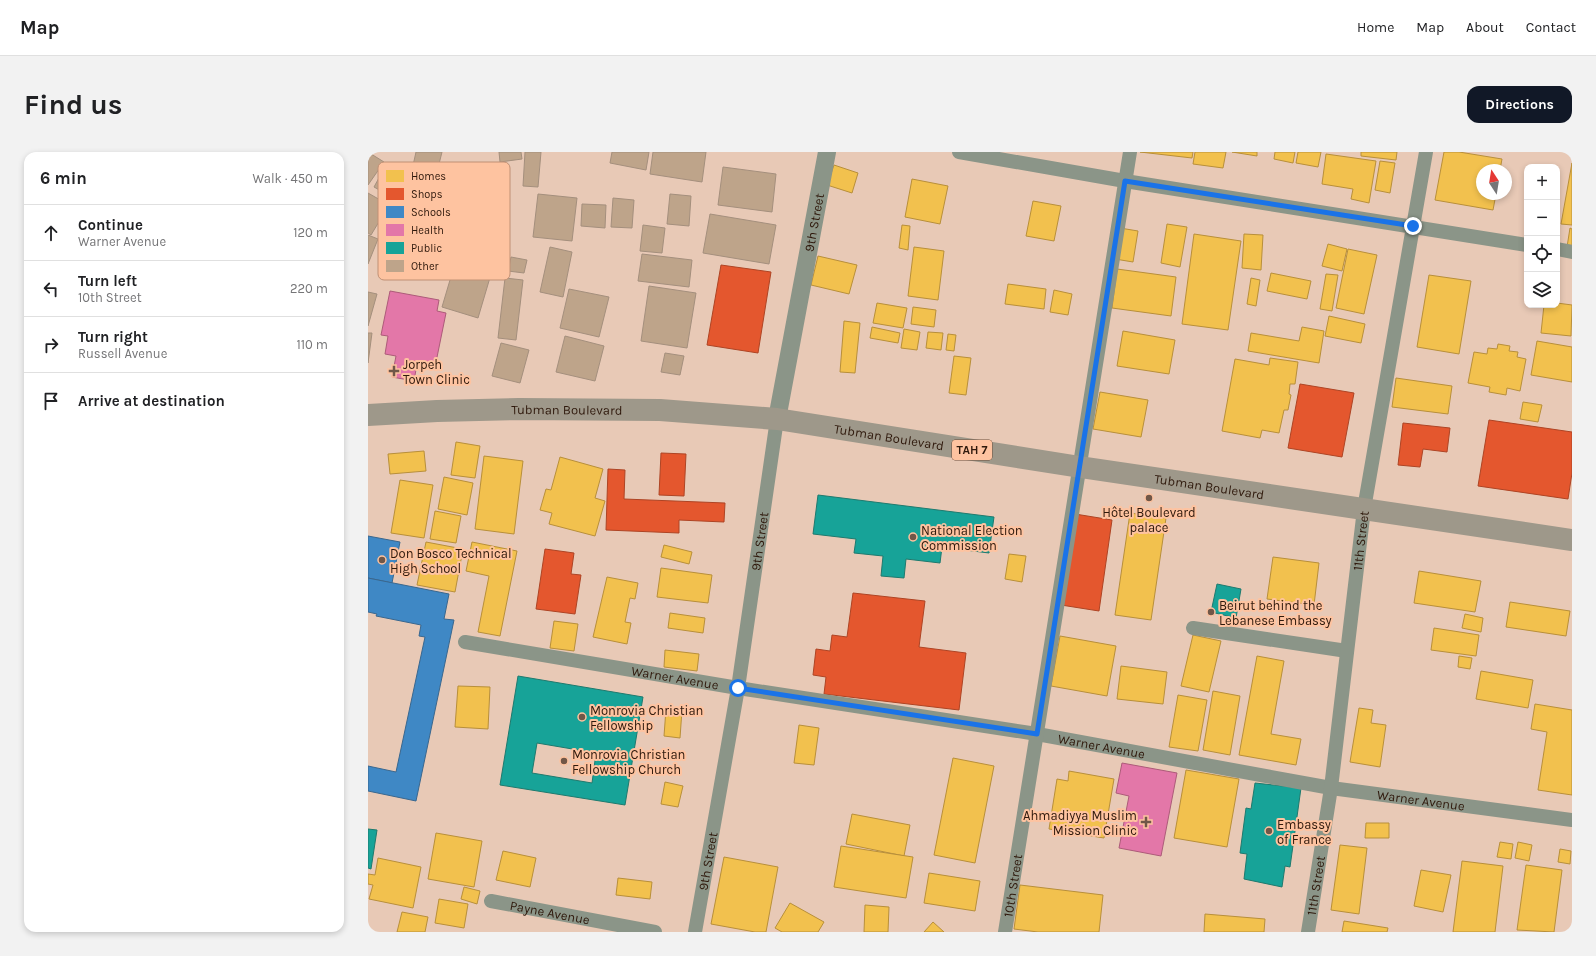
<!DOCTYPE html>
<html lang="en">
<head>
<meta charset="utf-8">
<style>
  body { margin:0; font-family:Karla,sans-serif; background:#f2f2f2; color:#202124 }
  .controls { position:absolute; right:12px; top:12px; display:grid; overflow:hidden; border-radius:8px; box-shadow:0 2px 6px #0003 }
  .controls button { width:36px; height:36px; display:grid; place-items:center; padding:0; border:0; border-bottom:1px solid #e0e0e0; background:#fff; color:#202124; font:20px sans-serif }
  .compass { position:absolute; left:1108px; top:12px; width:36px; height:36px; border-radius:50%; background:#fff; box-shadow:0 2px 6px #0003; rotate:348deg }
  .stop { position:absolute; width:12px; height:12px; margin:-9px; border:3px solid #1a73e8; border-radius:50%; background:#fff }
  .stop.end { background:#1a73e8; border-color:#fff; box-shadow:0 1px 4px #0008 }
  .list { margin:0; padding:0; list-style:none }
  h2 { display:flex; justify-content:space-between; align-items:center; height:52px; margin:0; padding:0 16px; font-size:17px }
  h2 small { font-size:13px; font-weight:400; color:#757577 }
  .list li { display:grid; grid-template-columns:26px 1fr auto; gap:12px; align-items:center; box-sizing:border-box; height:56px; padding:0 16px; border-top:1px solid #e0e0e0 }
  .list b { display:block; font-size:15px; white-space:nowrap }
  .list p { margin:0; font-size:13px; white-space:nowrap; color:#757577 }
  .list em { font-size:13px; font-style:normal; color:#757577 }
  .icon { flex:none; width:22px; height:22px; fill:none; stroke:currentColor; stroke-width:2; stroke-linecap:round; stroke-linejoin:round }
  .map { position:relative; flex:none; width:1204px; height:780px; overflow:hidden; border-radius:12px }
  header { display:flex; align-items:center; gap:24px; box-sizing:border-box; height:56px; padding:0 20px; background:#fff; border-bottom:1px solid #e0e0e0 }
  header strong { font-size:19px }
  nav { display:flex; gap:22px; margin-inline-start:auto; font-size:14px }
  .intro { display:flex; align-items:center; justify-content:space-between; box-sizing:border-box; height:96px; padding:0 24px }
  h1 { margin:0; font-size:28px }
  .button { padding:10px 18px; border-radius:12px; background:#111827; color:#fff; font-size:14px; font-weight:700 }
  main { display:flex; gap:24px; padding:0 24px }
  aside { flex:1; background:#fff; border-radius:12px; box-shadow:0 2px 6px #0003 }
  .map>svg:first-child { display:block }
  .homes { fill:#f2c14e; stroke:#b88f3a }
  .shops { fill:#e4572e; stroke:#ae4424 }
  .schools { fill:#3f88c5; stroke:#3a678e }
  .health { fill:#e377a8; stroke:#ad5b79 }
  .public { fill:#17a398; stroke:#1e7a6e; fill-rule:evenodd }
  .building { fill:#bea48a; stroke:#a48f7d }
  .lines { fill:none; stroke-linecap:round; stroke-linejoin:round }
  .minor { stroke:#8b9588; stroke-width:14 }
  .tertiary { stroke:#8b9588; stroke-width:18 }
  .trunk { stroke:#9e988a; stroke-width:22 }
  .route { stroke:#1a73e8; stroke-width:5 }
  .poi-dot { fill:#705748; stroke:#fec3a0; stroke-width:1.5 }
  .labels { text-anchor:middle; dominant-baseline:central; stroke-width:4; stroke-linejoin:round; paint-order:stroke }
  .shield { fill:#fec3a0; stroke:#6d4c38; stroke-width:1 }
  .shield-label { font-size:12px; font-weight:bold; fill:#2f190c }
  .street-label { font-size:13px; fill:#2f190c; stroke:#fec3a0 }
  .poi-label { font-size:13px; fill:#2f190c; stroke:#fec3a0; text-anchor:start }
  .key { fill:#fec3a0; stroke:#c09074; stroke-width:1 }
  .key-label { font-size:11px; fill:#2f190c }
</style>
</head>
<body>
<header>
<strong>Map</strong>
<nav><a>Home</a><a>Map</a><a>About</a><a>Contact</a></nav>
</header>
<div class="intro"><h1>Find us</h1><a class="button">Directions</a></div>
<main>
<aside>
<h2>6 min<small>Walk · 450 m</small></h2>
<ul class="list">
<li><svg class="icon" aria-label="ahead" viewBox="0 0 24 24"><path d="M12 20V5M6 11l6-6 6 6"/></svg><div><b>Continue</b><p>Warner Avenue</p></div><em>120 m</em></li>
<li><svg class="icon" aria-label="left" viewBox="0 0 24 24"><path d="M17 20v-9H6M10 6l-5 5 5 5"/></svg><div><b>Turn left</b><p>10th Street</p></div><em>220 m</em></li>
<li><svg class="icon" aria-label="right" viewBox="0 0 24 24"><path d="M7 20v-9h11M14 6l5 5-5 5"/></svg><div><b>Turn right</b><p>Russell Avenue</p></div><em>110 m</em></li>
<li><svg class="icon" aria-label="arrive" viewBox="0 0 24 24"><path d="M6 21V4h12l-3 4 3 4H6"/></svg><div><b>Arrive at destination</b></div></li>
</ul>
</aside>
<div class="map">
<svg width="1204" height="780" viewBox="0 0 1204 780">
  <rect width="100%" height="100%" fill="#e8c9b6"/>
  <g class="homes">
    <polygon points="772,0 825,0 824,6"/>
    <polygon points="827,0 858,0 855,16 825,12"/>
    <polygon points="864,0 889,0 889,4"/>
    <polygon points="907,0 927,0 925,11 906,7"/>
    <polygon points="930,0 953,0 950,15 928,11"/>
    <polygon points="993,0 1029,0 1028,8 993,4"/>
    <polygon points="1076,0 1091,0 1134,7 1132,18 1114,18 1114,42 1128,42 1125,58 1067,48"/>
    <polygon points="958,2 1008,9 1001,51 983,47 985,37 954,32"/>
    <polygon points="1012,9 1027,11 1022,41 1007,38"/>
    <polygon points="1204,11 1204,73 1193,72"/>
    <polygon points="466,13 490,21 484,41 459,33"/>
    <polygon points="544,27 580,34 572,72 537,65"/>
    <polygon points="665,49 693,54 686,89 658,84"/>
    <polygon points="799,72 819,75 812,115 793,111"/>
    <polygon points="534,73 542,74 540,98 531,96"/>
    <polygon points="752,76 770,79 765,110 747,107"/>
    <polygon points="1202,76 1204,77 1204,96 1199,95"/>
    <polygon points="826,82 873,89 860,178 814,172"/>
    <polygon points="876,82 895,83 893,118 874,116"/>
    <polygon points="960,92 979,97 974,119 954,114"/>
    <polygon points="546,95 576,99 570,148 540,144"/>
    <polygon points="980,97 1009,103 996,162 968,156"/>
    <polygon points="450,104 489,113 481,142 443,133"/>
    <polygon points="749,117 808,125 803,164 744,156"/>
    <polygon points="903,121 943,129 939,147 899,139"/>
    <polygon points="958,122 970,123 964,159 952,157"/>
    <polygon points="1061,123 1103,129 1091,202 1049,195"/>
    <polygon points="883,126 892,128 888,154 879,152"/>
    <polygon points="640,132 678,137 676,157 637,152"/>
    <polygon points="686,138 704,142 700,163 682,160"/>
    <polygon points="509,151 539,156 535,176 505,171"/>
    <polygon points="1189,151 1204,153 1203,184 1173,181 1176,153 1189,153"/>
    <polygon points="545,155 568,158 566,175 543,172"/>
    <polygon points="961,164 997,172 993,191 957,184"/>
    <polygon points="476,169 492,171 487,221 472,220"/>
    <polygon points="504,175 532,181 530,191 502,186"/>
    <polygon points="934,175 956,179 951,211 880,199 883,181 931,189"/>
    <polygon points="536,177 552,180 549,198 533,196"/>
    <polygon points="755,179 807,188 801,222 749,214"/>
    <polygon points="560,180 575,181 573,198 558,196"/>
    <polygon points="580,182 588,183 586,199 578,198"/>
    <polygon points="1169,189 1204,195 1204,230 1163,223"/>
    <polygon points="1130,192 1142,194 1141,199 1150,200 1149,205 1158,207 1152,239 1139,236 1138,243 1121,240 1122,235 1100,231 1106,200 1119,202 1120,196 1129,197"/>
    <polygon points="586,204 603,206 598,243 581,241"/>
    <polygon points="902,206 930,210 927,232 922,232 921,242 923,243 920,258 916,258 911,281 894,278 892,286 854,279 867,207 901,213"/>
    <polygon points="1028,226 1084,234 1080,262 1024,255"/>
    <polygon points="732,240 780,248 773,285 725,277"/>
    <polygon points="1155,250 1174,253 1170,270 1152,267"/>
    <polygon points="88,290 112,294 107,326 83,323"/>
    <polygon points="56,299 58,319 22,322 20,302"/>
    <polygon points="116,304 155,309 146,382 107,377"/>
    <polygon points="192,305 235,317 227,346 237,349 227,384 181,372 184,361 172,358 178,337 183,338"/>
    <polygon points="76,325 105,331 99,363 70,357"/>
    <polygon points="32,328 65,333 56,386 23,381"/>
    <polygon points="67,359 93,364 88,391 62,387"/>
    <polygon points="762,361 798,366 783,468 747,463"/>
    <polygon points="58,390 95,397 87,440 49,433"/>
    <polygon points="104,390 149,399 132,484 110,480 121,424 98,419"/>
    <polygon points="296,393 324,400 321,412 293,405"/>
    <polygon points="641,402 658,404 654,430 637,427"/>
    <polygon points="905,405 951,411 946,453 899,447"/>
    <polygon points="293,416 344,423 340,451 289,445"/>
    <polygon points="1051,419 1113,429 1107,460 1046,451"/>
    <polygon points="239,425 270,431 267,447 262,446 257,470 263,471 259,492 225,485"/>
    <polygon points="1142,450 1202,459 1198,484 1138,475"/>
    <polygon points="302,461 337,466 335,481 300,476"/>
    <polygon points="1097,462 1115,466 1113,480 1094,476"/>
    <polygon points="186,469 210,472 206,499 182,496"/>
    <polygon points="1066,476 1111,483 1108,504 1063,498"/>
    <polygon points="825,483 853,489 841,540 813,534"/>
    <polygon points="692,484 748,494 739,544 683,534"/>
    <polygon points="297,498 331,502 329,519 296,515"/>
    <polygon points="889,504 916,509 903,582 933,587 928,613 871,603"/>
    <polygon points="1091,504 1104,506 1102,517 1090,515"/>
    <polygon points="753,514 799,520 795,552 749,547"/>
    <polygon points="1113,519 1165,528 1160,556 1108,547"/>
    <polygon points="90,534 122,535 120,577 87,575"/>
    <polygon points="845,539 872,544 862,603 835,598"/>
    <polygon points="810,543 839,548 830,599 801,595"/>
    <polygon points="1167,552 1204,558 1204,643 1170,638 1179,580 1163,577"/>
    <polygon points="991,556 1005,558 1003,571 1018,573 1012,615 982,610"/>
    <polygon points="298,557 314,558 312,586 296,584"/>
    <polygon points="431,573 451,576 446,613 426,611"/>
    <polygon points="585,606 626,614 607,711 566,703"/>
    <polygon points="818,618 871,627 859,695 806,686"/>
    <polygon points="701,619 746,627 736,686 681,677 689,627 700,629"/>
    <polygon points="297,630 315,634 310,655 293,652"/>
    <polygon points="484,662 542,673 536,704 478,692"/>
    <polygon points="998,671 1021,671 1021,686 997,686"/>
    <polygon points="68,681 114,689 106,735 60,727"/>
    <polygon points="1132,690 1145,692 1143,707 1129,705"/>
    <polygon points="1150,690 1164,693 1161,709 1147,706"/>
    <polygon points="972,693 999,696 991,762 963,758"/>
    <polygon points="473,694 545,705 538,746 466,735"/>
    <polygon points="1192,697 1203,699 1202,712 1190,710"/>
    <polygon points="135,699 168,706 162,735 128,728"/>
    <polygon points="356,705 410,715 398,780 387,780 343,772"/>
    <polygon points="10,706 53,715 45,756 1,747 5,733 0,732 0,722 7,723"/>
    <polygon points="1094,709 1135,714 1127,780 1085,780"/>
    <polygon points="1158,713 1194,718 1186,780 1149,778"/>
    <polygon points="1053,718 1083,723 1075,760 1046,754"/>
    <polygon points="561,721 612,729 607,759 556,751"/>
    <polygon points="250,726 284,730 282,747 248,743"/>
    <polygon points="652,733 735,743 731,780 670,780 646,777"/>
    <polygon points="96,735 112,739 109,752 93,747"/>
    <polygon points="71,747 100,752 96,776 67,771"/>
    <polygon points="422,751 456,770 450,780 414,780 407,776"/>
    <polygon points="497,753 521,755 520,780 496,780"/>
    <polygon points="34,760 60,765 57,780 29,780"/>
    <polygon points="837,762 897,767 896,780 836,780"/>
    <polygon points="976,769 1020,776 1019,780 974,780"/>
    <polygon points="565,770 576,780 556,780"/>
  </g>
  <g class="shops">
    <polygon points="353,113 403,120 390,201 339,193"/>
    <polygon points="932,232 986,241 974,305 920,296"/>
    <polygon points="1121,268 1204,280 1204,321 1200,347 1110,334"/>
    <polygon points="1035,271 1082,276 1079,300 1055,297 1052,315 1030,313"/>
    <polygon points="293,301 318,302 316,344 291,343"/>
    <polygon points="240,317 257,318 256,347 357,351 356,370 311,368 311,381 238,378"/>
    <polygon points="707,362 744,368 731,459 693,453"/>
    <polygon points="177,397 206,401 203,422 213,423 207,462 168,457"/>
    <polygon points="485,441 557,449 551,495 598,501 591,558 456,542 458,525 445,523 448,497 462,499 464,483 479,485"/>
  </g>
  <g class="schools">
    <polygon points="0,384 32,390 24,431 0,426"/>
    <polygon points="0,426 81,442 76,467 86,468 48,649 0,639 0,614 28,620 57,485 51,484 53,473 8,464 9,462 0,460"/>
  </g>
  <g class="health">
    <polygon points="22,139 71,148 69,159 78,161 67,215 49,212 46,229 24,225 28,204 17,202 20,184 13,183"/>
    <polygon points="754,611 809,621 793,704 751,696 761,644 748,641"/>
  </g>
  <g class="public">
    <polygon points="450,343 626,365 621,401 574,395 572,411 538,407 536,426 513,424 515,404 486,401 488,387 445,382"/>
    <polygon points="849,432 873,437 868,466 843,460"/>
    <path d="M150,524L275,545L257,653L132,633ZM169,591L228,601L224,631L164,621Z"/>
    <polygon points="887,631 933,636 922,715 917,714 914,735 876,727 879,702 872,701 878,656 883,657"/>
    <polygon points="0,677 9,678 3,717 0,716"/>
  </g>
  <g class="building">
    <polygon points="0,0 16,10 0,33"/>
    <polygon points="48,0 74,0 68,24 44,18"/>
    <polygon points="131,0 153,0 154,7 132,10"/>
    <polygon points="157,0 173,0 170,35 155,34"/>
    <polygon points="244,0 281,0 278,18 242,11"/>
    <polygon points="285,0 338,0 334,30 282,22"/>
    <polygon points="17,15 37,26 26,46 6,35"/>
    <polygon points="355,15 408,22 404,60 350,53"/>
    <polygon points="0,41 21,53 3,83 0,81"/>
    <polygon points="170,42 209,46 204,89 165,85"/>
    <polygon points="302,42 323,44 321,74 299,72"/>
    <polygon points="245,46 266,48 264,76 243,75"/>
    <polygon points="214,52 238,53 237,76 213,74"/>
    <polygon points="342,62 408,73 401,112 335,101"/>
    <polygon points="275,73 297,76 294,101 272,99"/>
    <polygon points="0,83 10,87 0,112"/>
    <polygon points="182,95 204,100 195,145 172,140"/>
    <polygon points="90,101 126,112 110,166 74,155"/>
    <polygon points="274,102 324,108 321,135 270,129"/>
    <polygon points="143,105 159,108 156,121 140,119"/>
    <polygon points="137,126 155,128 148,188 130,186"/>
    <polygon points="281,134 328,141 319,196 273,189"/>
    <polygon points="201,137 241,145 231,185 192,176"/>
    <polygon points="0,140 9,142 0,174"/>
    <polygon points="0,181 4,181 0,211"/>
    <polygon points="197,184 236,194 227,229 188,220"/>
    <polygon points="133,191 161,198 152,231 124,224"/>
    <polygon points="297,201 316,204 312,223 293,220"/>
  </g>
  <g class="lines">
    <g class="minor">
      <polyline points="591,0 757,29 1159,93"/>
      <polyline points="1189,97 1204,100"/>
      <polyline points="825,476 979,499"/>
      <path id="s1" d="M97,490L370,536L669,582L963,636L1204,668"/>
      <path id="s2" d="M123,749L287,780"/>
      <path id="s3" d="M327,780L370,536L409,267"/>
      <path id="s4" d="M637,780L762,0"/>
      <path id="s5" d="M940,780L963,636L996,357L1058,0"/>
    </g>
    <path class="tertiary" id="s6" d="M409,267L459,0"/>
    <path class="trunk" id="s7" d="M0,263L69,259L151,257L292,258L409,267L712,315L1204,388"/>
  </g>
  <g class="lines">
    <polyline class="route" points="370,536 669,582 757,29 1045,74"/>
  </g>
  <g class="poi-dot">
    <path d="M24 213h4v4h4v4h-4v4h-4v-4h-4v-4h4z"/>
    <circle cx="781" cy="346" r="4"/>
    <circle cx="545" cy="385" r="4"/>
    <circle cx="14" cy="408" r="4"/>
    <circle cx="843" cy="460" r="4"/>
    <circle cx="214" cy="565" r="4"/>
    <circle cx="196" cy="609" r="4"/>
    <path d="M776 664h4v4h4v4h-4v4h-4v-4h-4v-4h4z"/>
    <circle cx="901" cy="679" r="4"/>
  </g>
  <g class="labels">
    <rect class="shield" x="584" y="288" width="40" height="20" rx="3"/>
    <g class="shield-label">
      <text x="604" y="298">TAH 7</text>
    </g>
    <g class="street-label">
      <text stroke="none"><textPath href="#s6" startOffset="200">9th Street</textPath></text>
      <text stroke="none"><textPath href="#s7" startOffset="199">Tubman Boulevard</textPath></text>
      <text stroke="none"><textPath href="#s7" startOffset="523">Tubman Boulevard</textPath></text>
      <text stroke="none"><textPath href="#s7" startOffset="847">Tubman Boulevard</textPath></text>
      <text stroke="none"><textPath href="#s5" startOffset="395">11th Street</textPath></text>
      <text stroke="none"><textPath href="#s3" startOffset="396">9th Street</textPath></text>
      <text stroke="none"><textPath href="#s1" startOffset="213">Warner Avenue</textPath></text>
      <text stroke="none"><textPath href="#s1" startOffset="645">Warner Avenue</textPath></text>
      <text stroke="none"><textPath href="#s1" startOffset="969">Warner Avenue</textPath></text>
      <text stroke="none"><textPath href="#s3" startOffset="72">9th Street</textPath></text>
      <text stroke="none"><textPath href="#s4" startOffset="47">10th Street</textPath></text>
      <text stroke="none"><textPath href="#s5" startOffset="47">11th Street</textPath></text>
      <text stroke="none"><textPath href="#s2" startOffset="60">Payne Avenue</textPath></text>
    </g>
    <g class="poi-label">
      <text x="35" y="212">Jorpeh<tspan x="35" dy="15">Town Clinic</tspan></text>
      <text x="781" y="360" text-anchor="middle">Hôtel Boulevard<tspan x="781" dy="15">palace</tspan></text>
      <text x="553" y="378">National Election<tspan x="553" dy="15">Commission</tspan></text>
      <text x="22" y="401">Don Bosco Technical<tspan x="22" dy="15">High School</tspan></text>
      <text x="851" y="453">Beirut behind the<tspan x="851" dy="15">Lebanese Embassy</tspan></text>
      <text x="222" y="558">Monrovia Christian<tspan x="222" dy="15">Fellowship</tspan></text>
      <text x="204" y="602">Monrovia Christian<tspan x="204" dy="15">Fellowship Church</tspan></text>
      <text x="769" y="663" text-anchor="end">Ahmadiyya Muslim<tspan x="769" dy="15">Mission Clinic</tspan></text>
      <text x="909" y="672">Embassy<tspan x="909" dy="15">of France</tspan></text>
    </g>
  </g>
  <rect x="10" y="10" width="132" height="118" rx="6" class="key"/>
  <rect x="18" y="18" width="18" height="12" fill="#f2c14e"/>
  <rect x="18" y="36" width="18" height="12" fill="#e4572e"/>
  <rect x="18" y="54" width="18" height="12" fill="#3f88c5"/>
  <rect x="18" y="72" width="18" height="12" fill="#e377a8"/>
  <rect x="18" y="90" width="18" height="12" fill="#17a398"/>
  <rect x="18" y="108" width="18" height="12" fill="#bea48a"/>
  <g class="key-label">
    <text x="43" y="28">Homes</text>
    <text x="43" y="46">Shops</text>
    <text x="43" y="64">Schools</text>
    <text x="43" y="82">Health</text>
    <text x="43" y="100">Public</text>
    <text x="43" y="118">Other</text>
  </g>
</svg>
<div class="controls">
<button>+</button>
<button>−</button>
<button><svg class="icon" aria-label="locate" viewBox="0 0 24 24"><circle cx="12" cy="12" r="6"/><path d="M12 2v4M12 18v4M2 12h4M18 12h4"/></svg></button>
<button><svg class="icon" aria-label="layers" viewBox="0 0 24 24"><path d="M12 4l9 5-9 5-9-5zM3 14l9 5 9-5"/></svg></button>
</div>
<svg class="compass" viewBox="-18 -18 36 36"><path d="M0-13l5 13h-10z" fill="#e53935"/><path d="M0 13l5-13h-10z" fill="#757577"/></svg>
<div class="stop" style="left:370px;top:536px"></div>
<div class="stop end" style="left:1045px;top:74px"></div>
</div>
</main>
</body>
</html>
